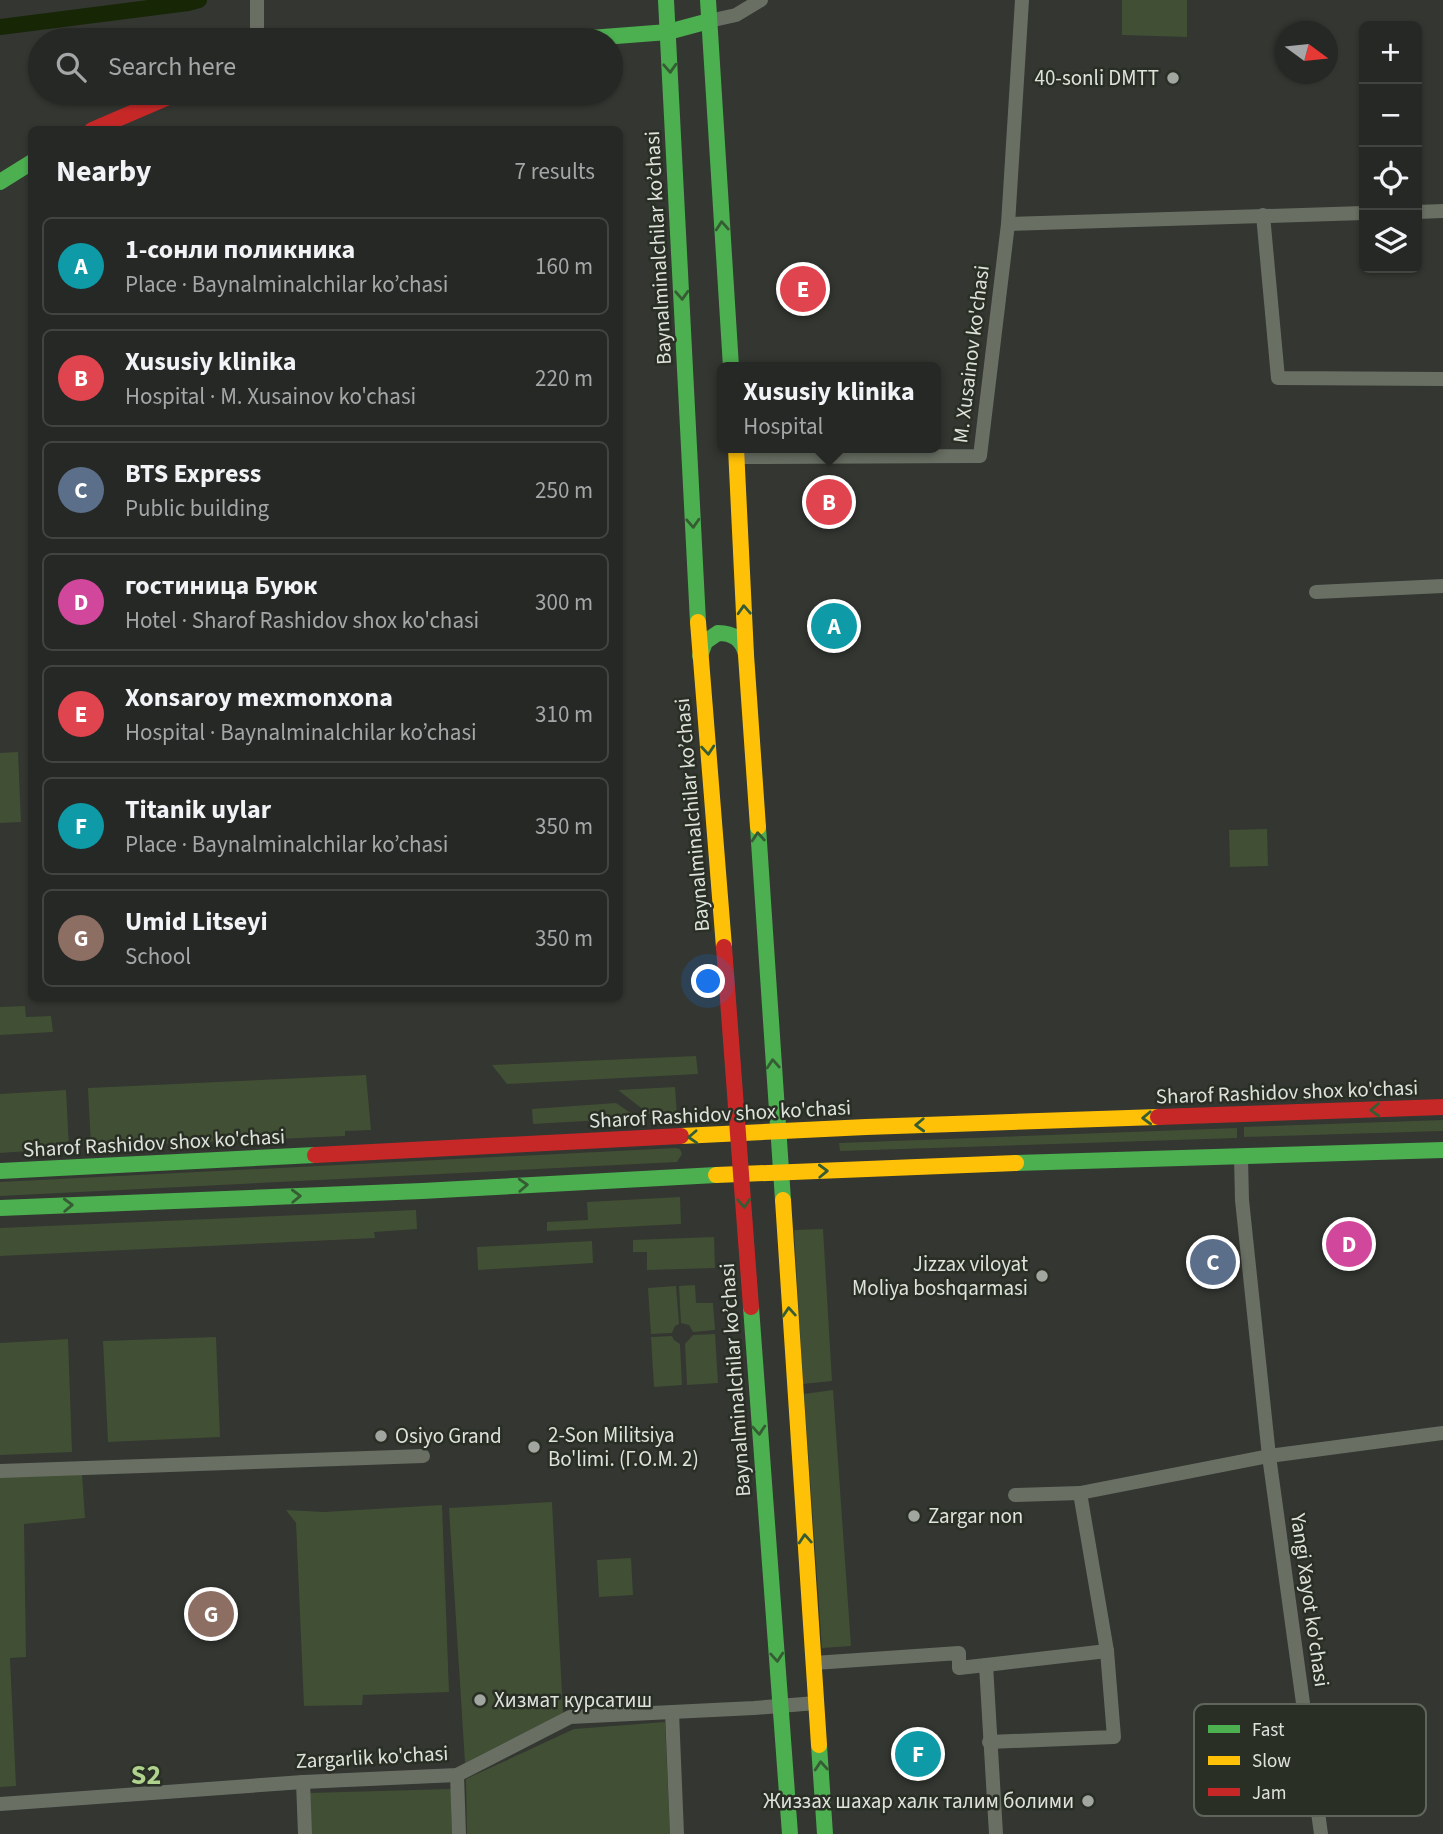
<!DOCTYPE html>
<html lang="en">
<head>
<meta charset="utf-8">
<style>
  body { margin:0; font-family:"Source Sans 3",sans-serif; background:#323432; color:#f1f3f6 }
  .controls { position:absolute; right:21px; top:21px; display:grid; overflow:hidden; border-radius:10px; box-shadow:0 2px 5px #0004 }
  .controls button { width:63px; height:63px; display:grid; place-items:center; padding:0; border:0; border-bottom:2px solid #424442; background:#262825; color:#f1f3f6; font:35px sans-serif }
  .compass { position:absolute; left:1275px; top:21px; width:63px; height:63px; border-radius:50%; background:#262825; box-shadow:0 2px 5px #0004; rotate:105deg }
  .you { position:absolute; left:709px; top:982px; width:24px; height:24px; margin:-18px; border:5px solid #fff; border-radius:50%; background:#1a73e8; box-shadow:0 0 0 10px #1a73e833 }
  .badge { display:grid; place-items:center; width:46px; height:46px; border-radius:50%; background:#d6ab8b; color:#fff; font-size:23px; font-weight:700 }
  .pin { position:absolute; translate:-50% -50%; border:4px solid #fff; box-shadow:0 2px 7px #0006 }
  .popup { position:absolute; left:717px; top:362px; width:224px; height:91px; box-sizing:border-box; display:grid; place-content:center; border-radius:10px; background:#262825; filter:drop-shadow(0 2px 5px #0005); font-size:23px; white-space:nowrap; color:#a4a6a7 }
  .popup b { font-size:26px; color:#f1f3f6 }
  .popup::after { content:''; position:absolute; left:50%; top:100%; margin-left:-14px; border:14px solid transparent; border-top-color:#262825 }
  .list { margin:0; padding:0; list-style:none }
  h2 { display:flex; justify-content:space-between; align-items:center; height:91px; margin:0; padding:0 28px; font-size:30px }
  h2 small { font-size:23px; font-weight:400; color:#a4a6a7 }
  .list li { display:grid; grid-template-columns:46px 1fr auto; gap:21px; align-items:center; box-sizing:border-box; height:98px; margin:0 14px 14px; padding:0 14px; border:2px solid #424442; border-radius:10px }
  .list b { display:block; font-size:26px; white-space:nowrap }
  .list p { margin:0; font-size:23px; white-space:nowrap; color:#a4a6a7 }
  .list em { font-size:23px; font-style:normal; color:#a4a6a7 }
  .icon { flex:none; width:38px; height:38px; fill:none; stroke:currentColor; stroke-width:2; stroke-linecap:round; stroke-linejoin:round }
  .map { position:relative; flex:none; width:1443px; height:1834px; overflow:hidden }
  .search { position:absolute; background:#262825; box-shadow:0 2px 5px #0004; left:28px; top:28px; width:595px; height:77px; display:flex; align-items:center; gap:18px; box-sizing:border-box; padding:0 24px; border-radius:38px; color:#a4a6a7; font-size:26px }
  .panel { position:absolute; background:#262825; box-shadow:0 2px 5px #0004; left:28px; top:126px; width:595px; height:875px; border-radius:10px }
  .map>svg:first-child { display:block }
  .green { fill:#414f34 }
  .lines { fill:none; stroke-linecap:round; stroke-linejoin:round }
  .canal { stroke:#172605; stroke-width:16 }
  .street { stroke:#696f63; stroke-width:14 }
  .fast { stroke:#4caf50; stroke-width:16 }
  .slow { stroke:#ffc107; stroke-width:16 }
  .jam { stroke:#c62828; stroke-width:16 }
  .oneway { stroke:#355c33 }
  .poi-dot { fill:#a2a6a0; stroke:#292f24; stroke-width:2.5 }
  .labels { text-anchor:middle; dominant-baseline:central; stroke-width:5; stroke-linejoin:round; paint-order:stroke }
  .poi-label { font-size:21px; fill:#dee2db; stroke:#292f24; text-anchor:start }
  .street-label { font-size:21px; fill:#dee2db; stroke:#292f24 }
  .district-label { font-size:28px; font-weight:bold; fill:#afd38e; stroke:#292f24 }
  .key { fill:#292f24; stroke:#5f655b; stroke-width:2 }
  .key-label { font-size:19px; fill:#dee2db }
</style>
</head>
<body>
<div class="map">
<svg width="1443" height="1834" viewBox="0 0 1443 1834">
  <rect width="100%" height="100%" fill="#333631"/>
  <g class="green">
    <polygon points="1122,0 1187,0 1187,37 1122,35"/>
    <polygon points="18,752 21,822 0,823 0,753"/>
    <polygon points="1267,829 1268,866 1230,867 1229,830"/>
    <polygon points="25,1006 26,1017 51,1016 53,1032 0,1035 0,1007"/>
    <polygon points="696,1056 698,1074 507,1084 492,1065"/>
    <polygon points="366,1075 371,1130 345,1131 345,1136 91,1147 88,1088"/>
    <polygon points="675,1087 677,1116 654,1118 618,1090"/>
    <polygon points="66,1090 69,1148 0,1153 0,1094"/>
    <polygon points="616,1103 638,1118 533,1124 532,1109"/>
    <polygon points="1443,1120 1443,1131 1244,1137 1244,1127"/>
    <polygon points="1237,1128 1237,1138 840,1151 839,1143"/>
    <polygon points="676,1148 680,1149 682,1154 677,1162 0,1196 0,1182"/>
    <polygon points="680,1197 681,1224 547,1231 547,1222 588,1220 587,1202"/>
    <polygon points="416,1210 417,1229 374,1232 375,1238 0,1256 0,1228"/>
    <polygon points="823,1229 832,1381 803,1384 794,1230"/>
    <polygon points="714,1237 715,1268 647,1270 647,1252 633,1252 633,1240"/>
    <polygon points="592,1241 593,1263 478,1270 477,1247"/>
    <polygon points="695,1285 696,1303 713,1303 715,1330 693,1332 689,1325 681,1323 679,1286"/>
    <polygon points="676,1286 679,1324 675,1326 672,1333 651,1334 648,1288"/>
    <polygon points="715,1334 718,1383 687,1385 685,1344 693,1335"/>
    <polygon points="672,1336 674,1340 680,1344 682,1385 654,1387 651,1337"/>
    <polygon points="216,1337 220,1437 108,1442 103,1341"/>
    <polygon points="68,1339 72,1452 0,1455 0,1343"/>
    <polygon points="833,1390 851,1646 822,1648 804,1394"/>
    <polygon points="82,1474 85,1518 24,1524 26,1657 10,1658 16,1786 0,1787 0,1477"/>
    <polygon points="552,1502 563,1713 465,1763 449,1508"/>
    <polygon points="442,1505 449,1692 363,1695 362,1705 304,1706 296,1523 286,1510 324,1512"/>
    <polygon points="631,1558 633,1595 599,1597 597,1560"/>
    <polygon points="665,1722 670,1834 467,1834 466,1779 574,1729"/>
    <polygon points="451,1789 452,1834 309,1834 307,1793"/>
  </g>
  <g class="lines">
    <polyline class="canal" points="0,27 188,3 199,0"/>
    <g class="street">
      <polyline points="257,0 257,40"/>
      <polyline points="709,21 736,15 761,0"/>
      <polyline points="1417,212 1443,211"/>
      <polyline points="1263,215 1278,378 1443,379"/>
      <polyline points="1008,224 1364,213"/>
      <polyline points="736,457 980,456 1008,224 1022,0"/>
      <polyline points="1316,592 1443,586"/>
      <polyline points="1241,1157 1242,1200 1269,1456 1321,1834"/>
      <polyline points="0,1471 423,1456"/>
      <polyline points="1015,1495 1080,1493 1269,1456 1443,1433"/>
      <polyline points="814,1663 959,1653 959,1668 986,1665"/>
      <polyline points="672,1712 677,1834"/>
      <polyline points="989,1742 1114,1737 1107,1651 1080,1493"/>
      <polyline points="457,1775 459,1834"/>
      <polyline points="303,1782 305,1834"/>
      <polyline points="0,1804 303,1782 457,1775 570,1717 754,1708 816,1703"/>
      <polyline points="996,1834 986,1665 1107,1651"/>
    </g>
    <g class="fast">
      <polyline points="666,0 698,622"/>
      <polyline points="708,0 731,367"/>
      <polyline points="564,40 668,32 709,21"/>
      <polyline points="0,182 32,162"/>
      <path d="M700,656L705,642L718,633C733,633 742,639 746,654"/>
      <polyline points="758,827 783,1200"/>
      <polyline points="1016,1163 1443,1150"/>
      <polyline points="0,1171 315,1155"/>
      <polyline points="0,1208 422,1191 716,1175"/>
      <polyline points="751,1307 790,1834"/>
      <polyline points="819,1745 825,1834"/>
    </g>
    <g class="slow">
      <polyline points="736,448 746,655 758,827"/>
      <polyline points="698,622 724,947"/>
      <polyline points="681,1136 866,1127 1158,1117"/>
      <polyline points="716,1175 1016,1163"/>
      <polyline points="783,1200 819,1745"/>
    </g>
    <g class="jam">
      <polyline points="92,130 178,93"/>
      <polyline points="724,947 751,1307"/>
      <polyline points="1158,1117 1443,1107"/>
      <polyline points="315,1155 681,1136"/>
    </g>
  </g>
  <defs><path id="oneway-chevron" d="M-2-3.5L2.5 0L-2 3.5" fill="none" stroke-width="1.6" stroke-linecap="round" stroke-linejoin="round" transform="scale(1.75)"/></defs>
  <g class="oneway">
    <use href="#oneway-chevron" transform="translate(670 68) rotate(87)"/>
    <use href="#oneway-chevron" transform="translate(722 226) rotate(-94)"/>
    <use href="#oneway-chevron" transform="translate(682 295) rotate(87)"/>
    <use href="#oneway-chevron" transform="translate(693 523) rotate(87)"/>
    <use href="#oneway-chevron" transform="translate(744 610) rotate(-93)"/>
    <use href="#oneway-chevron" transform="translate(708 750) rotate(85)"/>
    <use href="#oneway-chevron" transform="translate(758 837) rotate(-94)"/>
    <use href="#oneway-chevron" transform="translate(773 1064) rotate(-94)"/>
    <use href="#oneway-chevron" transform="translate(1375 1110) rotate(178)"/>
    <use href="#oneway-chevron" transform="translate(1147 1118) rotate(178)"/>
    <use href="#oneway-chevron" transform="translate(920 1125) rotate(178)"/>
    <use href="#oneway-chevron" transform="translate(693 1137) rotate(177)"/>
    <use href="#oneway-chevron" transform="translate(823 1171) rotate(-2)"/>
    <use href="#oneway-chevron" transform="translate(523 1185) rotate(-3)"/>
    <use href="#oneway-chevron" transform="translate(296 1196) rotate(-2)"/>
    <use href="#oneway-chevron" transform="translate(744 1203) rotate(87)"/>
    <use href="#oneway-chevron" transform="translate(68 1205) rotate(-2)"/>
    <use href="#oneway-chevron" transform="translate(789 1312) rotate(-94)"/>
    <use href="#oneway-chevron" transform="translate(759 1430) rotate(86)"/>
    <use href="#oneway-chevron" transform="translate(805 1539) rotate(-94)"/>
    <use href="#oneway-chevron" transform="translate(777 1657) rotate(86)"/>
    <use href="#oneway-chevron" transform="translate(821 1766) rotate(-94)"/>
  </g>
  <g class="poi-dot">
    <circle cx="1173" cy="78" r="7"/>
    <circle cx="1042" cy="1276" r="7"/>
    <circle cx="381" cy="1436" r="7"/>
    <circle cx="534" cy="1447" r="7"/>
    <circle cx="914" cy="1516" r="7"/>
    <circle cx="480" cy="1700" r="7"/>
    <circle cx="1088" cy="1801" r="7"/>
  </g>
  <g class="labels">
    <g class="poi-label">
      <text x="1159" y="78" text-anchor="end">40-sonli DMTT</text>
      <text x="1028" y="1264" text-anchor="end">Jizzax viloyat<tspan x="1028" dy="24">Moliya boshqarmasi</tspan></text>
      <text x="548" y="1435">2-Son Militsiya<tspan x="548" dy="24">Bo'limi. (Г.О.М. 2)</tspan></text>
      <text x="395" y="1436">Osiyo Grand</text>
      <text x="928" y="1516">Zargar non</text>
      <text x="494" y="1700">Хизмат курсатиш</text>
      <text x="1074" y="1801" text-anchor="end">Жиззах шахар халк талим болими</text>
    </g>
    <g class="street-label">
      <text transform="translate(658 248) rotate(-93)">Baynalminalchilar ko’chasi</text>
      <text transform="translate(971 354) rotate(-83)">M. Xusainov ko'chasi</text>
      <text transform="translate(692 815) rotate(-95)">Baynalminalchilar ko’chasi</text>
      <text transform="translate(1287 1092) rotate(-2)">Sharof Rashidov shox ko'chasi</text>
      <text transform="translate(720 1114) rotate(-3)">Sharof Rashidov shox ko'chasi</text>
      <text transform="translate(154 1143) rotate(-3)">Sharof Rashidov shox ko'chasi</text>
      <text transform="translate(735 1380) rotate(-94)">Baynalminalchilar ko’chasi</text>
      <text transform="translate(1310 1600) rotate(82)">Yangi Xayot ko'chasi</text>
      <text transform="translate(372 1757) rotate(-3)">Zargarlik ko'chasi</text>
    </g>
    <g class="district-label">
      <text x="146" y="1775">S2</text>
    </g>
  </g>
  <rect x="1194" y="1704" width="232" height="112" rx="10" class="key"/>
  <rect x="1208" y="1725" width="32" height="8" fill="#4caf50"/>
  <rect x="1208" y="1756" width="32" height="9" fill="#ffc107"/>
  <rect x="1208" y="1788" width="32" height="8" fill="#c62828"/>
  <g class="key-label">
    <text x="1252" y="1736">Fast</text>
    <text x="1252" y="1767">Slow</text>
    <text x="1252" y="1799">Jam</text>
  </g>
</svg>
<div class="controls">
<button>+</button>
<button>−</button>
<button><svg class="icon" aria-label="locate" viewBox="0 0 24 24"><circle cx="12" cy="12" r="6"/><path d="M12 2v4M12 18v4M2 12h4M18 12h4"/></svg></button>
<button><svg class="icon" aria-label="layers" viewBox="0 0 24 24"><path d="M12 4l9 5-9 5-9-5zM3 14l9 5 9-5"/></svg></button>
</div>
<svg class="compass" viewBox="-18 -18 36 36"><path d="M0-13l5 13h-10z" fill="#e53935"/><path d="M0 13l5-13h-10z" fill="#a4a6a7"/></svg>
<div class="you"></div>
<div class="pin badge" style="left:834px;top:626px;background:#0f9aa8">A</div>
<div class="pin badge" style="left:829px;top:502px;background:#e0444e">B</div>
<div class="popup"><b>Xususiy klinika</b>Hospital</div>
<div class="pin badge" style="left:1213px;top:1262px;background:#5c6f8a">C</div>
<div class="pin badge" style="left:1349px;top:1244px;background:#d1479c">D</div>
<div class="pin badge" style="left:803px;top:289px;background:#e0444e">E</div>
<div class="pin badge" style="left:918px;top:1754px;background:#0f9aa8">F</div>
<div class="pin badge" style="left:211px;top:1614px;background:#8d6e63">G</div>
<div class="search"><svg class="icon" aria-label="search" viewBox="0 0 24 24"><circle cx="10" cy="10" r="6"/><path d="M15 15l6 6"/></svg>Search here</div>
<section class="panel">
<h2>Nearby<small>7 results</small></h2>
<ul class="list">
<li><span class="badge" style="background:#0f9aa8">A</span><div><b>1-сонли поликника</b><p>Place · Baynalminalchilar ko’chasi</p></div><em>160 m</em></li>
<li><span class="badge" style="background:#e0444e">B</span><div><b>Xususiy klinika</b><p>Hospital · M. Xusainov ko'chasi</p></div><em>220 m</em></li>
<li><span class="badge" style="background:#5c6f8a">C</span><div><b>BTS Express</b><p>Public building</p></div><em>250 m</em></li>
<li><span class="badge" style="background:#d1479c">D</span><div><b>гостиница Буюк</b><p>Hotel · Sharof Rashidov shox ko'chasi</p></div><em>300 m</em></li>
<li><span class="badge" style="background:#e0444e">E</span><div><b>Xonsaroy mexmonxona</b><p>Hospital · Baynalminalchilar ko’chasi</p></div><em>310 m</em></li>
<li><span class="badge" style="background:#0f9aa8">F</span><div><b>Titanik uylar</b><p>Place · Baynalminalchilar ko’chasi</p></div><em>350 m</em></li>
<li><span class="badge" style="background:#8d6e63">G</span><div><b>Umid Litseyi</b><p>School</p></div><em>350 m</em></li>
</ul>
</section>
</div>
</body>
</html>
